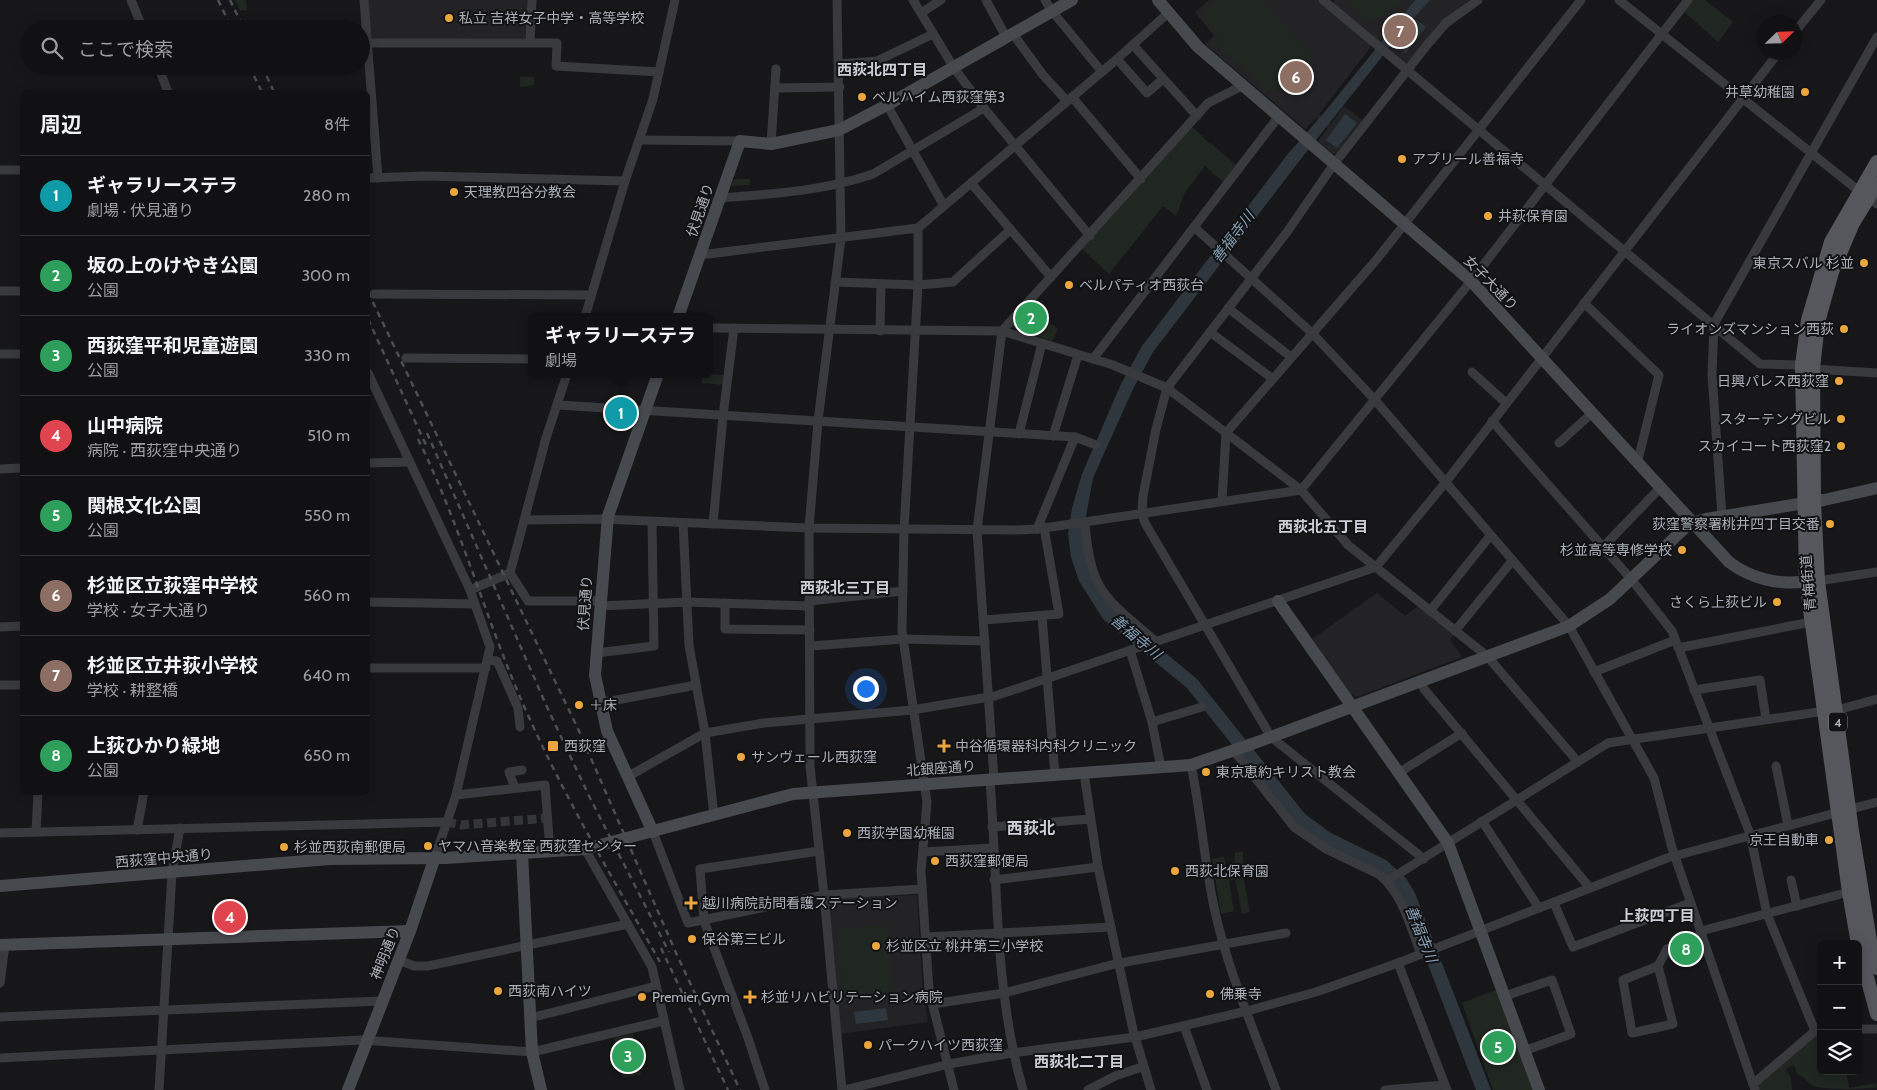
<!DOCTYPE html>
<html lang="ja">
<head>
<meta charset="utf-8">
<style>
  body { margin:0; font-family:Cabin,"Noto Sans JP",sans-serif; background:#1a1a1c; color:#f1f3f6 }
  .controls { position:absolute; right:15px; bottom:15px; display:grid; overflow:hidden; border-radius:8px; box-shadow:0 2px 12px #0003 }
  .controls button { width:45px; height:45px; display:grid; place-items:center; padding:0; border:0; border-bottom:1px solid #303133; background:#111113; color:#f1f3f6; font:25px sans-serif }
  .compass { position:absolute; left:1757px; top:15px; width:45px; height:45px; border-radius:50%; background:#111113; box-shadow:0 2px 12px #0003; rotate:67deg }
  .you { position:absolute; left:865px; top:688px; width:18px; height:18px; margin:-12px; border:4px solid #fff; border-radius:50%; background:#1a73e8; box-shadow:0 0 0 8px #1a73e833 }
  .badge { display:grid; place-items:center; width:32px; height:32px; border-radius:50%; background:#7c3aed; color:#fff; font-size:16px; font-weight:700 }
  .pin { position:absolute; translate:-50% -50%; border:2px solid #fff; box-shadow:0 1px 5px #0006 }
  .popup { position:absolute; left:528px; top:313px; width:185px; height:65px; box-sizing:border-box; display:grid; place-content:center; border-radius:8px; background:#111113; filter:drop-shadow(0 1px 4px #0005); font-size:16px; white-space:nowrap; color:#9c9da0 }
  .popup b { font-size:19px; color:#f1f3f6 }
  .popup::after { content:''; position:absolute; left:50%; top:100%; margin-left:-10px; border:10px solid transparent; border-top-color:#111113 }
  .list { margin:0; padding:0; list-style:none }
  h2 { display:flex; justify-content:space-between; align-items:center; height:65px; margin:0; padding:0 20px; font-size:21px }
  h2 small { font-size:16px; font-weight:400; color:#9c9da0 }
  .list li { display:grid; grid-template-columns:32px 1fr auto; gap:15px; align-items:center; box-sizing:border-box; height:80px; padding:0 20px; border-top:1px solid #303133 }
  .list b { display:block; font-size:19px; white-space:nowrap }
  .list p { margin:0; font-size:16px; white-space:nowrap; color:#9c9da0 }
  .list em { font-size:16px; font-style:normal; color:#9c9da0 }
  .icon { flex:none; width:28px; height:28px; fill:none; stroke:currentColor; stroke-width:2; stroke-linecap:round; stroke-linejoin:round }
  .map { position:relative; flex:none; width:1877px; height:1090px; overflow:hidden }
  .search { position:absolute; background:#111113; box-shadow:0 2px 12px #0003; left:20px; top:20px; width:350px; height:55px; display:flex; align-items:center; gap:12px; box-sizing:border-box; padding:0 18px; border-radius:28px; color:#9c9da0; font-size:19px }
  .panel { position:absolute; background:#111113; box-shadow:0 2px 12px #0003; left:20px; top:90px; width:350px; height:705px; border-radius:8px }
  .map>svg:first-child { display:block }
  .built { fill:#232326 }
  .green { fill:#1f2720 }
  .water { fill:#2e373d }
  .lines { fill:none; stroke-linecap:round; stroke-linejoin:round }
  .street-tunnel { stroke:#343539; stroke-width:9; stroke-dasharray:9 4.5; stroke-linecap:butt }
  .street { stroke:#383a3e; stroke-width:9 }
  .secondary { stroke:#46494e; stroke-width:12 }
  .primary { stroke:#55575d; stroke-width:14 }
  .rail { stroke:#4b4e53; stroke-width:2.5; stroke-dasharray:6 5; stroke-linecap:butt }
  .poi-dot { fill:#eba73e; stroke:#121214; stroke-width:2 }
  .labels { text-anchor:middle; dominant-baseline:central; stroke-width:4; stroke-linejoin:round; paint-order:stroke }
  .shield { fill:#121214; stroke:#7c8087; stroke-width:1 }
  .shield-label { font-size:12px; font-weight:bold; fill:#aaafb8 }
  .poi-label { font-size:14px; fill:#aaafb8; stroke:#121214; text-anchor:start }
  .street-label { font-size:14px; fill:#aaafb8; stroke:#121214 }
  .neighbourhood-label { font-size:15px; font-weight:bold; fill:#cbced5; stroke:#121214 }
  .water-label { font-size:15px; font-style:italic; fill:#839eb2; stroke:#121214 }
  .quarter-label { font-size:16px; font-weight:bold; fill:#cbced5; stroke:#121214 }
</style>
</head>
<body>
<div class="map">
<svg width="1877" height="1090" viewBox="0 0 1877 1090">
  <rect width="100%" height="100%" fill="#171719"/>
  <g class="built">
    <polygon points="368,0 528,0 527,35 524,38 374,40 371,37"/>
    <polygon points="1209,0 1318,0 1320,4 1370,44 1370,48 1319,114 1331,124 1344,106 1363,120 1337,153 1333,154 1318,141 1328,128 1316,118 1305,129 1205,44 1214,36 1195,12"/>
    <polygon points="1334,0 1469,0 1444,21 1405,65 1333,4"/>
    <polygon points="1377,593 1405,616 1418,606 1454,634 1450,639 1462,657 1357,697 1350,694 1312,639"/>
    <polygon points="917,895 923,993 928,1022 840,1034 829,900 831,898"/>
  </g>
  <g class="green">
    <polygon points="235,0 246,0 247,10 240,11"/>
    <polygon points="1218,0 1262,0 1313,56 1290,82 1285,78 1272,93 1215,42 1219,38 1201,14"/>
    <polygon points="1345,0 1404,0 1380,17 1368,20"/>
    <polygon points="1692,0 1705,0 1733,22 1718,42 1683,11"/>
    <polygon points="520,77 534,77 534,85 520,87"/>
    <polygon points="1192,126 1211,145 1212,144 1237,166 1224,183 1205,166 1185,192 1176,216 1163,206 1109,274 1081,248"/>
    <polygon points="734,179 750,179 750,185 731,186"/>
    <polygon points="1029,309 1058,329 1052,341 1011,327"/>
    <polygon points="697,374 726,375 724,385 702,383 701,375"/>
    <polygon points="1243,851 1243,875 1250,912 1242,914 1235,879 1229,881 1234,911 1221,914 1212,859 1224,857 1228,875 1234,874 1235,853"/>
    <polygon points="887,925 893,998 843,1002 838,929"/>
    <polygon points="1699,940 1701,948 1670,958 1667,957 1672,950"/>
    <polygon points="1498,989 1535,1090 1493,1090 1462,1003"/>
    <polygon points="633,1034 641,1075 623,1078 614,1038"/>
    <path d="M1817,1034H1821V1071H1846L1849,1088L1876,1083L1877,1087C1860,1090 1828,1090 1813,1086C1806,1082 1805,1076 1797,1074L1794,1065L1785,1069L1791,1077L1792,1090H1757L1756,1086Z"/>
  </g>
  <g class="water">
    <polygon points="1415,0 1430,0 1404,29 1297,164 1153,352 1133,389 1093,478 1083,533 1111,608 1197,679 1305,814 1331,833 1386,860 1406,878 1415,893 1491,1090 1476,1090 1403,899 1395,887 1324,844 1296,823 1271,794 1187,688 1103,619 1079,581 1071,557 1068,534 1072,508 1082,474 1121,384 1142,346 1287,155 1323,114"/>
    <polygon points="1415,19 1426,27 1406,53 1395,45"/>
    <polygon points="1345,114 1357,123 1337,148 1326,140"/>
    <polygon points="886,1008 888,1020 856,1024 854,1012"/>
  </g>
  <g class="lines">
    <polyline class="street-tunnel" points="447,822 461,825 548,818"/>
    <g class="street">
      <polyline points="131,0 143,29"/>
      <polyline points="364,0 378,178"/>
      <polyline points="837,0 841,238 818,421 809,528 810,766 824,895 842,1090"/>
      <polyline points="913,0 954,68 984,108 1090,236"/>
      <polyline points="986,0 1006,37"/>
      <polyline points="1045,0 1052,11 1102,72"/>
      <polyline points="1323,0 1760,364 1802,365"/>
      <polyline points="1619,0 1859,191"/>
      <polyline points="921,13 941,0"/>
      <polyline points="1794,33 1821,0"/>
      <polyline points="1013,34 1043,75 1067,101"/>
      <polyline points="530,42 532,0"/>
      <polyline points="368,43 557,43 556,66 659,72"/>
      <polyline points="1133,45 1197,116"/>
      <polyline points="1117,59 1147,93 1162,80"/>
      <polyline points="839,64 877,61 933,34"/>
      <polyline points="158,66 168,92"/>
      <polyline points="776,88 840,87"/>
      <polyline points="1072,97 1141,179"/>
      <polyline points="887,105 944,206"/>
      <polyline points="640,140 740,141"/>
      <polyline points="771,144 776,69"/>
      <polyline points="0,170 22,170"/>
      <polyline points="368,178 425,176 625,181"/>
      <polyline points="971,183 1051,277"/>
      <polyline points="1869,197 1877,204"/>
      <path d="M720,198C771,194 824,191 873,174L984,108"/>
      <polyline points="1194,227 1312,333 1375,400 1569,626 1654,778 1672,848 1755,1090"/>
      <polyline points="918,228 918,285 904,530 902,631 927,802 921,871 929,990 954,1090"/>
      <polyline points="700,255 918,228 1117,59 1167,14"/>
      <polyline points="835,282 918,285 953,282 1010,230"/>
      <polyline points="0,291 22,291"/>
      <polyline points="374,294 591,295"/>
      <polyline points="1584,303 1659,375 1637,464"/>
      <polyline points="1228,308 1291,357"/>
      <polyline points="585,317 625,181 653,99 675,0"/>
      <polyline points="710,328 1002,331 1113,365 1167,388 1301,490 1348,545 1487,656 1578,762"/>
      <polyline points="880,331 881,284"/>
      <polyline points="1210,332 1273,379"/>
      <polyline points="0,354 22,354"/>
      <polyline points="406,358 532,359"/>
      <polyline points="1093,359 1279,116"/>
      <polyline points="1813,369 1877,373"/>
      <polyline points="1472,372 1506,403"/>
      <polyline points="368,373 470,590 490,647 456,795 435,857"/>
      <polyline points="567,374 546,438 510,573 528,601 595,601 600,598"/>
      <polyline points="558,405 1075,437 1096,445"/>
      <polyline points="1492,421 1631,579 1672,631 1750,834 1767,914 1815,1031"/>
      <polyline points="1019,434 1042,343"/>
      <polyline points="1053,436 1078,355"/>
      <polyline points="1559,443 1591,414"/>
      <polyline points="368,463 410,462"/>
      <polyline points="0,469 22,468"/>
      <polyline points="1222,501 1226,433 1377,259 1581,0"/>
      <polyline points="1722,516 1712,375 1714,324 1877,37"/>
      <polyline points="525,520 603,519 809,528 1017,530 1037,529 1301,490 1471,281 1688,0"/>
      <path d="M1085,522C1090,593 1105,597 1155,641"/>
      <polyline points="683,523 689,645 705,733 714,816"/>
      <polyline points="713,524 723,416 734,328"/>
      <polyline points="1037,529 1075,437"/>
      <polyline points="1603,547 1660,488"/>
      <polyline points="1818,581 1877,572"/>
      <polyline points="470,590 510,573"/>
      <polyline points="809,601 903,591"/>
      <polyline points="368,602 475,604"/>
      <polyline points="725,603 725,629 810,630"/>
      <polyline points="600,606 687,602 809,606"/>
      <polyline points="1430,611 1490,536"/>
      <polyline points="1042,616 1055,775"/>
      <polyline points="984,620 1059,614 1044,527"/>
      <polyline points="0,627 22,626"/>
      <polyline points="1455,631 1512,561"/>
      <polyline points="811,646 903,639 985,641"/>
      <polyline points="1678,648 1811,622"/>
      <polyline points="1130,650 1152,722 1161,768"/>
      <polyline points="596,653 654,646 652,523"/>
      <polyline points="488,660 497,661 518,708 520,727"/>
      <polyline points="368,668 486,668"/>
      <polyline points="1594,672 1675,640"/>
      <polyline points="1421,681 1424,689 1590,888"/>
      <polyline points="0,685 22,685"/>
      <polyline points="1694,690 1760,680 1766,719"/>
      <polyline points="601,703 696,685"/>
      <polyline points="1837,710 1877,699"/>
      <polyline points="1152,722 1202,707"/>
      <path d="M1234,751L1294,827L1326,849L1380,875C1403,895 1410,926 1421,954"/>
      <path d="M1191,765C1201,812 1204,860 1214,907C1227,969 1254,1030 1276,1090"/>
      <polyline points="1776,766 1788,825"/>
      <polyline points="1400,772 1462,733"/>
      <polyline points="1084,773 1098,867 1133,1030 1151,1090"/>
      <polyline points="627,777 705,733 764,723 912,710 995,696 1376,567 1445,483 1779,52"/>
      <polyline points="994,779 977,530 1002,331 1208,103 1242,86"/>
      <path d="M990,780C998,884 994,989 1023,1090"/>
      <polyline points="515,788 509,772 522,770"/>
      <polyline points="456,795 545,785 550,851"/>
      <polyline points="1482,821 1539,908"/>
      <polyline points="992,827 1090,819"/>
      <polyline points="137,830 144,792"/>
      <polyline points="36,832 38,792"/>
      <polyline points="653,832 688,923 824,895 922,889"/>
      <polyline points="0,833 447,822"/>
      <polyline points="585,849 652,967 680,1090"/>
      <polyline points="923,852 993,848"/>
      <polyline points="1424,859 1271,737 1145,523 1142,514 1143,496 1156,429 1167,388 1287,232 1334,164 1427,45 1446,23 1478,0"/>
      <polyline points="994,880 1098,867"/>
      <polyline points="1791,880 1797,906"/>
      <polyline points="1387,881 1608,743 1825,711"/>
      <polyline points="1554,903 1573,947 1690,903"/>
      <polyline points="1701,931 1849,892"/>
      <polyline points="926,937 1111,927"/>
      <polyline points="399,960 414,966 428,966 628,924"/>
      <polyline points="1398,963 1447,1090"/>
      <polyline points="1658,966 1673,1024 1632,1033 1623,980 1658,966 1667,949 1702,935"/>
      <polyline points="0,983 5,945"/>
      <polyline points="1505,996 1552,980 1571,1034 1524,1051"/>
      <polyline points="933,1004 1004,993 1115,964 1286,933"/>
      <polyline points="0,1017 381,1001"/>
      <polyline points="530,1018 656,986"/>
      <polyline points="1184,1026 1207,1090"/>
      <polyline points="1858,1029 1877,1029"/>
      <polyline points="0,1058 362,1040 532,1052 663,1021"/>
      <polyline points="1753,1084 1815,1031 1820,1030"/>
      <polyline points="159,1090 172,873 180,828"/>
      <polyline points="765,1090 748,1038 704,921 700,869 819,851"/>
      <polyline points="844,1090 949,1064 1012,1053 1135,1037 1247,1011 1316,992 1398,963 1667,858 1877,802"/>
      <polyline points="1088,1090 1115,1076 1142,1067"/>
      <polyline points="1385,1090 1445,1085"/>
    </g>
    <g class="secondary">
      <path d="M1158,0L1198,47L1471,281L1729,562C1750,578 1779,586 1806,581"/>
      <polyline points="678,317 740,141 771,144 839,130 887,105 1072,0"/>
      <polyline points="1278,601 1448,843 1539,1090"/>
      <polyline points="653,832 607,731 595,675 608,516 658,374"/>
      <polyline points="522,853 532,1052 541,1090"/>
      <polyline points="0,886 330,859 446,858 585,849 793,794 1191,765 1252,744 1569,626 1610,599 1689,524 1706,519 1824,500 1877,488"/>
      <polyline points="0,945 410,931"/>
      <polyline points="348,1090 410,931 435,857"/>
    </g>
    <g class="primary">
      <polyline points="1877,162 1831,242 1808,320 1802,365 1806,581 1849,892 1858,944 1877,1014"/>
      <polyline points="1877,184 1853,223 1832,272 1818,322 1813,369 1814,502 1818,581 1852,831 1870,941 1877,968"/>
    </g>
    <g class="rail">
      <polyline points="218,0 232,29"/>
      <polyline points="230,0 244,29"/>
      <polyline points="249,66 262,92"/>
      <polyline points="262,66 274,92"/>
      <polyline points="368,292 579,731 677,955 740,1090"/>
      <polyline points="368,319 426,445"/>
      <polyline points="427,433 547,707 590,798 669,952"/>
      <path d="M418,439C460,524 485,617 523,704C562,793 612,877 660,962"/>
      <polyline points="661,948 728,1090"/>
    </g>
  </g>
  <g class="poi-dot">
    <circle cx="449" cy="18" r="5"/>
    <circle cx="1805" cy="92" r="5"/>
    <circle cx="862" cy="97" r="5"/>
    <circle cx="1402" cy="159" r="5"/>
    <circle cx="454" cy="192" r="5"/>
    <circle cx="1488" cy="216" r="5"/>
    <circle cx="1864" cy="263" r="5"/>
    <circle cx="1069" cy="285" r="5"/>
    <circle cx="1844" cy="329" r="5"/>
    <circle cx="1839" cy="381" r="5"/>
    <circle cx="1841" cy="419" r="5"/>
    <circle cx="1841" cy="446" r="5"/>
    <circle cx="1830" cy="524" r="5"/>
    <circle cx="1682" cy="550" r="5"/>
    <circle cx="1777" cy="602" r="5"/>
    <circle cx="579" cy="705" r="5"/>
    <rect x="547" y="740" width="12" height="12" rx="2.5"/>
    <path d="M941.5 738.5h5v5h5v5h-5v5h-5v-5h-5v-5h5z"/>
    <circle cx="741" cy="757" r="5"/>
    <circle cx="1206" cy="772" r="5"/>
    <circle cx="847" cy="833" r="5"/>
    <circle cx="1829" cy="840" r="5"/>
    <circle cx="428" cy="846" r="5"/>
    <circle cx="284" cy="847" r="5"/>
    <circle cx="935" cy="861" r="5"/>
    <circle cx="1175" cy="871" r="5"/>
    <path d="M688.5 895.5h5v5h5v5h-5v5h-5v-5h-5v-5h5z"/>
    <circle cx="692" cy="939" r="5"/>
    <circle cx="876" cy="946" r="5"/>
    <circle cx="498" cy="991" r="5"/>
    <circle cx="1210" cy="994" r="5"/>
    <circle cx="642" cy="997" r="5"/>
    <path d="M747.5 989.5h5v5h5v5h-5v5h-5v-5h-5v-5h5z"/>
    <circle cx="868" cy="1045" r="5"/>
  </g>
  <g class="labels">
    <rect class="shield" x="1829" y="712.5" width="18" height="19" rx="4"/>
    <g class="shield-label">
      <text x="1838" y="722">4</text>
    </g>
    <g class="poi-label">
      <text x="459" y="18">私立 吉祥女子中学・高等学校</text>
      <text x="1795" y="92" text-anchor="end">井草幼稚園</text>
      <text x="872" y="97">ベルハイム西荻窪第3</text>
      <text x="1412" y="159">アプリール善福寺</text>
      <text x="464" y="192">天理教四谷分教会</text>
      <text x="1498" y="216">井萩保育園</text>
      <text x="1854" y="263" text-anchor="end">東京スバル 杉並</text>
      <text x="1079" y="285">ベルパティオ西荻台</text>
      <text x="1834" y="329" text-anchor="end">ライオンズマンション西荻</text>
      <text x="1829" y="381" text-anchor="end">日興パレス西荻窪</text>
      <text x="1831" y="419" text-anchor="end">スターテングビル</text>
      <text x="1831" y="446" text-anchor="end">スカイコート西荻窪2</text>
      <text x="1820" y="524" text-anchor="end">荻窪警察署桃井四丁目交番</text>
      <text x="1672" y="550" text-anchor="end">杉並高等専修学校</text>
      <text x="1767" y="602" text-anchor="end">さくら上荻ビル</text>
      <text x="589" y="705">＋床</text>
      <text x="564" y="746">西荻窪</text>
      <text x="955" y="746">中谷循環器科内科クリニック</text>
      <text x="751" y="757">サンヴェール西荻窪</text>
      <text x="1216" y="772">東京恵約キリスト教会</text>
      <text x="857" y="833">西荻学園幼稚園</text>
      <text x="1819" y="840" text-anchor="end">京王自動車</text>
      <text x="438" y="846">ヤマハ音楽教室 西荻窪センター</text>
      <text x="294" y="847">杉並西荻南郵便局</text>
      <text x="945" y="861">西荻窪郵便局</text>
      <text x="1185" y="871">西荻北保育園</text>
      <text x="702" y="903">越川病院訪問看護ステーション</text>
      <text x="702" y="939">保谷第三ビル</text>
      <text x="886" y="946">杉並区立 桃井第三小学校</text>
      <text x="508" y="991">西荻南ハイツ</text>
      <text x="1220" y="994">佛乗寺</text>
      <text x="652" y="997">Premier Gym</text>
      <text x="761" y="997">杉並リハビリテーション病院</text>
      <text x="878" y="1045">パークハイツ西荻窪</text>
    </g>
    <g class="street-label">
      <text transform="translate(700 210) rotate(-71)">伏見通り</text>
      <text transform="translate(1491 283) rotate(46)">女子大通り</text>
      <text transform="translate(1808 583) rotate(-95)">青梅街道</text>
      <text transform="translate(585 603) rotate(-86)">伏見通り</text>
      <text transform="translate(941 768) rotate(-4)">北銀座通り</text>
      <text transform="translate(164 858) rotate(-5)">西荻窪中央通り</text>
      <text transform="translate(385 953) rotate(-68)">神明通り</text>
    </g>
    <g class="neighbourhood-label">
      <text x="882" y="70">西荻北四丁目</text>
      <text x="1323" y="527">西荻北五丁目</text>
      <text x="845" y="588">西荻北三丁目</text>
      <text x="1657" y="916">上荻四丁目</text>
      <text x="1079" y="1062">西荻北二丁目</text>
    </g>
    <g class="water-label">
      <text transform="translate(1233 237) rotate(-53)">善福寺川</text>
      <text transform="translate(1136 637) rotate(40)">善福寺川</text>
      <text transform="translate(1421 934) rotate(68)">善福寺川</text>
    </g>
    <g class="quarter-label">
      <text x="1031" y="828">西荻北</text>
    </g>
  </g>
</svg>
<div class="controls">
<button>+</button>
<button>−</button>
<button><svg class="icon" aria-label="layers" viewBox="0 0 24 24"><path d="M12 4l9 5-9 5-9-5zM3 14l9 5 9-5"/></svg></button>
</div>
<svg class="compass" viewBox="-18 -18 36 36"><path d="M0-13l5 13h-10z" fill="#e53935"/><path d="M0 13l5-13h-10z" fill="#9c9da0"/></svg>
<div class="you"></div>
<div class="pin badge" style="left:621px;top:413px;background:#0f9aa8">1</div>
<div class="popup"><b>ギャラリーステラ</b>劇場</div>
<div class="pin badge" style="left:1031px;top:318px;background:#2e9e5b">2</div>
<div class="pin badge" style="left:628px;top:1056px;background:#2e9e5b">3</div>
<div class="pin badge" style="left:230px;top:917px;background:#e0444e">4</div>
<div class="pin badge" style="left:1498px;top:1047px;background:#2e9e5b">5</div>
<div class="pin badge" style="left:1296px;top:77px;background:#8d6e63">6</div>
<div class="pin badge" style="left:1400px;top:31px;background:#8d6e63">7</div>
<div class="pin badge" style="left:1686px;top:949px;background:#2e9e5b">8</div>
<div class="search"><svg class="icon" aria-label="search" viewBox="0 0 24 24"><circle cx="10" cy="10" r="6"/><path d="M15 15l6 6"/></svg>ここで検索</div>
<section class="panel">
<h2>周辺<small>8件</small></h2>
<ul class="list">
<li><span class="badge" style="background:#0f9aa8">1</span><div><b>ギャラリーステラ</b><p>劇場 · 伏見通り</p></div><em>280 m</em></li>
<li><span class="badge" style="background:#2e9e5b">2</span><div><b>坂の上のけやき公園</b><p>公園</p></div><em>300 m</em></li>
<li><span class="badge" style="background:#2e9e5b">3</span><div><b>西荻窪平和児童遊園</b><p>公園</p></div><em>330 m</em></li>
<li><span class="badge" style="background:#e0444e">4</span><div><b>山中病院</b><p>病院 · 西荻窪中央通り</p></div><em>510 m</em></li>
<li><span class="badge" style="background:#2e9e5b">5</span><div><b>関根文化公園</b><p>公園</p></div><em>550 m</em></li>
<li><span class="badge" style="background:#8d6e63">6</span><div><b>杉並区立荻窪中学校</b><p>学校 · 女子大通り</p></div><em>560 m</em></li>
<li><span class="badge" style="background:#8d6e63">7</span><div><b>杉並区立井荻小学校</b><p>学校 · 耕整橋</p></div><em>640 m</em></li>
<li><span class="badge" style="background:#2e9e5b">8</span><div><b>上荻ひかり緑地</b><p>公園</p></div><em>650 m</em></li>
</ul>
</section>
</div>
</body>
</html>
